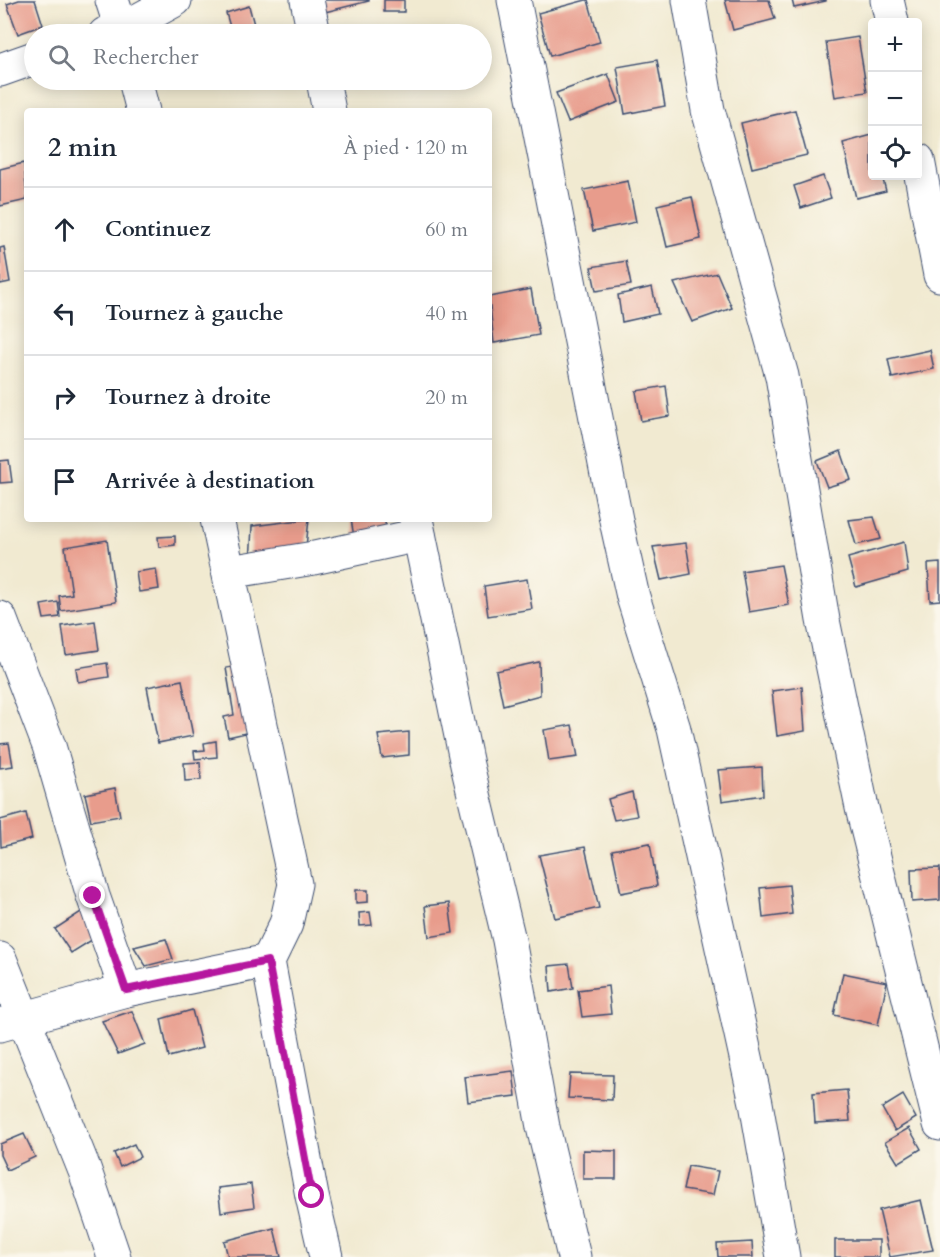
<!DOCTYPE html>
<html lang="fr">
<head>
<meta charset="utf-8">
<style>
  body { margin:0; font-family:Cardo,serif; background:#f6f6f7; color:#1f2937 }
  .controls { position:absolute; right:18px; top:18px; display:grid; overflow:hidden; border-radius:6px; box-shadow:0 3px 15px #0003 }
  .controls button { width:54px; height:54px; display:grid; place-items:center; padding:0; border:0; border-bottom:2px solid #e0e1e3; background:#fff; color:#1f2937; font:30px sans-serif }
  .stop { position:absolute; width:18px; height:18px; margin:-14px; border:4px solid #b5179e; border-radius:50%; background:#fff }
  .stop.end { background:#b5179e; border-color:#fff; box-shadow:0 2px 6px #0008 }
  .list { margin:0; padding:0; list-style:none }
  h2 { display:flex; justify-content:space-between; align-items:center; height:78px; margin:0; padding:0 24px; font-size:26px }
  h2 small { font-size:20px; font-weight:400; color:#747a83 }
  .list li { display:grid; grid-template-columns:39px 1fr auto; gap:18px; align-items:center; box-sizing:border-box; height:84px; padding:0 24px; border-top:2px solid #e0e1e3 }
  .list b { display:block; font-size:22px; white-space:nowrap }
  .list em { font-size:20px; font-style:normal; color:#747a83 }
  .icon { flex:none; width:33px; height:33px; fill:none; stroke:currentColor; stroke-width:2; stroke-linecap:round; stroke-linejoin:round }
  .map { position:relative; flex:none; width:940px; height:1257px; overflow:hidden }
  .search { position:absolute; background:#fff; box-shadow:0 3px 15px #0003; left:24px; top:24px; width:468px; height:66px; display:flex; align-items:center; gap:15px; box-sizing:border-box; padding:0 21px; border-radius:33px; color:#747a83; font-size:22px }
  .panel { position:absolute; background:#fff; box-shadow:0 3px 15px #0003; left:24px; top:108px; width:468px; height:414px; border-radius:6px }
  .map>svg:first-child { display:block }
  .building { fill:#e89c8c }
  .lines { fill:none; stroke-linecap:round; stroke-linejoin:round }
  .minor-casing { stroke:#3b4b6f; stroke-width:35 }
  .minor { stroke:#fff; stroke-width:33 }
  .route { stroke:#b5179e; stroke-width:8 }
</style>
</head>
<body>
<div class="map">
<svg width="940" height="1257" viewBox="0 0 940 1257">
  <rect width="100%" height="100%" fill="#fbf7ec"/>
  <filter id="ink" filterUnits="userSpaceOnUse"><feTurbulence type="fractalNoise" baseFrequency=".0167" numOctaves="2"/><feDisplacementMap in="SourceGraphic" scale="12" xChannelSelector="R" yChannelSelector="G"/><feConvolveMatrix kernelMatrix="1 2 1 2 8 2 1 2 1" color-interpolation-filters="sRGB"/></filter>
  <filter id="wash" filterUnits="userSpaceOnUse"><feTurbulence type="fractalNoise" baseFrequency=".008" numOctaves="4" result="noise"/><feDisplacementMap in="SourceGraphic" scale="24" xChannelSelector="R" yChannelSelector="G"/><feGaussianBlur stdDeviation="1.35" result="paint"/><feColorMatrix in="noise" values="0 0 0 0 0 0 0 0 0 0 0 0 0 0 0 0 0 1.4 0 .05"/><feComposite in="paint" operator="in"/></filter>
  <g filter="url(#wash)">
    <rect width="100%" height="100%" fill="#f1ead1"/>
    <g id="blocks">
      <g class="building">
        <polygon points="19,0 35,0 43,25 18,34 7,4"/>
        <polygon points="314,0 369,0 369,1 317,14"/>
        <rect x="384" y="0" width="20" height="12"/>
        <polygon points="586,0 588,0 600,42 550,56 538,13"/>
        <polygon points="725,0 769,0 775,19 733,30"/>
        <polygon points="792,0 826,0 826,1 794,8"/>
        <polygon points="249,6 256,32 232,34 226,13"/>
        <polygon points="858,37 867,92 835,97 826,42"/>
        <polygon points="657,60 665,106 625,114 617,67"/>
        <polygon points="608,74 619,102 568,122 556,93"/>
        <polygon points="795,110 807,155 752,168 741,123"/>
        <polygon points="872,135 872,176 882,176 886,191 856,198 843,143"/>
        <polygon points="24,163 27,200 0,206 0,169"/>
        <polygon points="823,176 831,198 801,208 794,186"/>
        <polygon points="628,181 636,222 593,231 584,190"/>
        <polygon points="692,197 701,239 667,247 657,205"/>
        <polygon points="4,247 10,282 0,284 0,248"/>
        <polygon points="626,261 631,285 596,291 591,267"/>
        <polygon points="717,273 732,308 692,322 674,283"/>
        <polygon points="652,287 658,314 622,322 618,295"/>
        <polygon points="531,289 539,335 494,343 489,297"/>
        <polygon points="930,350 934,369 892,378 888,359"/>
        <polygon points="666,386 670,416 641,421 636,391"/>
        <polygon points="841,451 851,480 827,487 817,461"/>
        <polygon points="9,460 12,482 0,483 0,461"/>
        <polygon points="874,517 881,539 856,545 849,520"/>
        <polygon points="309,519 305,556 250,564 252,526"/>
        <polygon points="351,519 384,519 387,530 354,537"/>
        <polygon points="175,536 175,545 159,547 158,537"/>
        <polygon points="107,540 116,602 61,611 59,596 72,594 65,547"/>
        <polygon points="904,542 908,572 856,587 848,558"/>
        <polygon points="686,543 691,574 661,580 653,547"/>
        <polygon points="940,563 940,600 930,601 928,564"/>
        <polygon points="781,565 789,605 749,612 742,571"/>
        <polygon points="156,569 159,589 139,592 136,572"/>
        <polygon points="527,579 532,609 488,616 484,586"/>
        <polygon points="58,602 60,617 44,619 41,605"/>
        <polygon points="95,621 99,650 66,655 62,626"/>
        <polygon points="539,662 540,695 503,705 496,671"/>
        <polygon points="107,663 109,677 78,682 76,668"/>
        <polygon points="238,666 250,732 228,737 224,717 234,715 226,668"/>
        <polygon points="182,680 193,736 158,743 147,687"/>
        <polygon points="802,687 805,731 777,736 772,691"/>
        <polygon points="572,725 578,757 549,761 544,730"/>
        <polygon points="409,732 409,755 382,758 378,735"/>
        <polygon points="216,741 217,757 195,759 194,751 205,750 204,743"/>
        <polygon points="9,743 13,766 0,768 0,744"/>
        <polygon points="200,762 201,780 185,781 184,763"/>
        <polygon points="762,767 763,795 722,801 718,770"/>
        <polygon points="115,788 120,816 91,821 85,794"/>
        <polygon points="632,792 637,816 614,820 608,799"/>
        <polygon points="26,813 32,839 1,847 0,820"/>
        <polygon points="650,843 657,886 621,893 612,850"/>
        <polygon points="585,847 599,908 555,918 539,855"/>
        <polygon points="940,868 940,900 912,902 911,869"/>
        <polygon points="789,885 792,914 763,918 760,888"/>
        <polygon points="356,890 368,890 368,902 356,903"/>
        <polygon points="449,903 453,933 429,937 425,906"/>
        <polygon points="87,908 103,933 71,953 55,929"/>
        <polygon points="370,912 372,925 360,926 359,913"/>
        <polygon points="166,939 173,959 146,966 134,947"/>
        <polygon points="569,964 573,988 551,992 549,966"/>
        <polygon points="843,973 887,982 878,1025 834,1015"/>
        <polygon points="608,986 611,1014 582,1017 578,990"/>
        <polygon points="192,1010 202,1048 169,1057 161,1019"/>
        <polygon points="132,1011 145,1044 118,1054 102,1021"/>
        <polygon points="513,1071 516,1096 468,1102 465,1077"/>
        <polygon points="570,1074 613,1075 612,1100 568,1098"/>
        <polygon points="847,1090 850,1121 815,1123 813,1093"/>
        <polygon points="903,1095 916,1118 895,1131 882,1108"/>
        <polygon points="909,1128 921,1149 898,1163 885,1142"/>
        <polygon points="24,1134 35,1157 7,1170 0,1155 0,1144"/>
        <polygon points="134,1144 140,1157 120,1167 114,1153"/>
        <polygon points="583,1150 616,1151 616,1179 583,1179"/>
        <polygon points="688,1166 718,1171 713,1195 683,1190"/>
        <polygon points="251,1184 254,1207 221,1212 218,1188"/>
        <polygon points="921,1200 933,1250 890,1257 879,1210"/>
        <polygon points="274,1228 281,1257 228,1257 224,1241"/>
        <rect x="835" y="1240" width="44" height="17"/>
        <polygon points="752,1242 753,1257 718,1257 717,1244"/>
      </g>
    </g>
  </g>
  <g filter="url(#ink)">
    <use href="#blocks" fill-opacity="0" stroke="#3b4b6f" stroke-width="1.5"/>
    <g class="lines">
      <g class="minor-casing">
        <g id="minor">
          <polyline points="112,0 123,34"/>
          <polyline points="307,0 314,34"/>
          <polyline points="514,0 617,525 633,597 674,729 756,1103 783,1257"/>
          <polyline points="689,0 708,110 782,376 823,620 862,808 940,1124"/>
          <polyline points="887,0 892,22"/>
          <polyline points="105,34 122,29 175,0"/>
          <polyline points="0,70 34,58"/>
          <polyline points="135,80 143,111"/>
          <polyline points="323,80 329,111"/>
          <polyline points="918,160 940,275"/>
          <polyline points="217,519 295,884 286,924 268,961 312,1196 326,1257"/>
          <polyline points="416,519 467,765 509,940 543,1127 574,1257"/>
          <polyline points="229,572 314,558 419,535"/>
          <polyline points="0,618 49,746 93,896 126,990"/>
          <polyline points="0,959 85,1171 114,1257"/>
          <polyline points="0,1025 126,990 268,961"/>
        </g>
      </g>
      <use href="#minor" class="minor"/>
    </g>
  </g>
  <g class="lines" filter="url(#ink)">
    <polyline class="route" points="93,896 126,990 268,961 312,1196"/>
  </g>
</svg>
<div class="controls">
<button>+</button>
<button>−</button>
<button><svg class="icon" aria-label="locate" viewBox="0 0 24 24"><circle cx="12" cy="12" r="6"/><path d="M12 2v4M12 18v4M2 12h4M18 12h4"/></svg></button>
</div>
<div class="stop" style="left:312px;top:1196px"></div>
<div class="stop end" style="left:93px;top:896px"></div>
<div class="search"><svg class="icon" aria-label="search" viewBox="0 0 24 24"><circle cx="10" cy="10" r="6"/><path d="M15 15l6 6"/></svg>Rechercher</div>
<section class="panel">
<h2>2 min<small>À pied · 120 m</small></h2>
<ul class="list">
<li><svg class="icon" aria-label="ahead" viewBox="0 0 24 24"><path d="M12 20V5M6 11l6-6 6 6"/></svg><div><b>Continuez</b></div><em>60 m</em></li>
<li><svg class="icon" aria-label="left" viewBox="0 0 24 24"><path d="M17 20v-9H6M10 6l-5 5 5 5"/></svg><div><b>Tournez à gauche</b></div><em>40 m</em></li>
<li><svg class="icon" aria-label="right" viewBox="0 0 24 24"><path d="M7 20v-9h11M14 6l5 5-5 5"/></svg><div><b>Tournez à droite</b></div><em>20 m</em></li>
<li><svg class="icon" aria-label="arrive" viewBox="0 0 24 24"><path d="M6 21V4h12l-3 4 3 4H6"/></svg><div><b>Arrivée à destination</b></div></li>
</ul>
</section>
</div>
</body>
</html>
